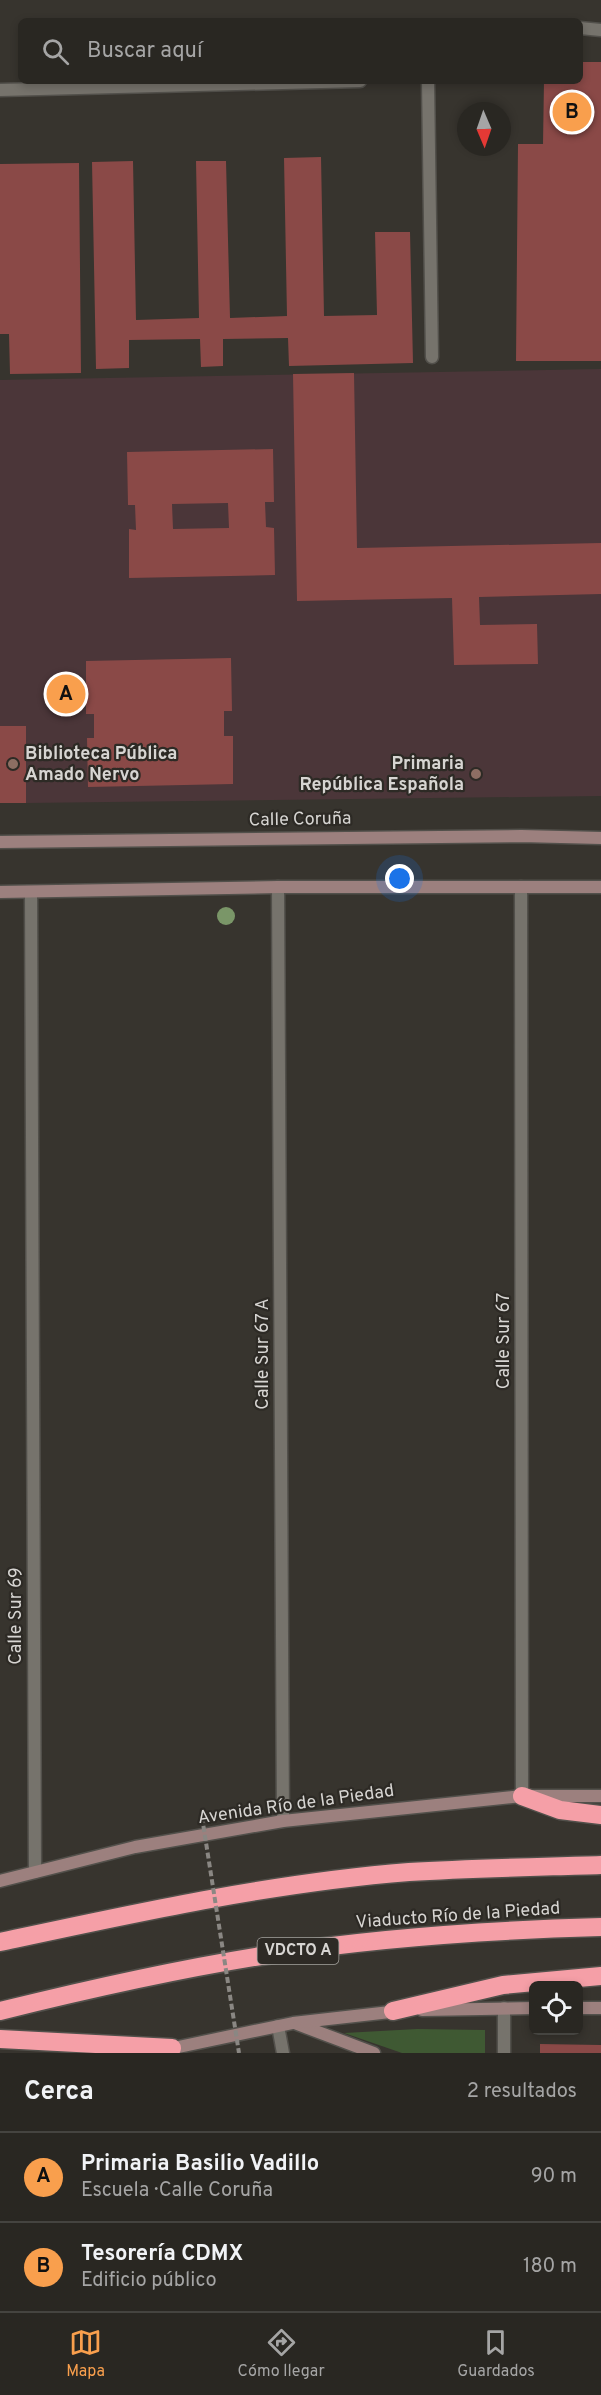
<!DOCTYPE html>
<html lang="es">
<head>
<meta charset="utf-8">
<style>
  body { margin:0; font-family:Overpass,sans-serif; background:#35332f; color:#f1f3f6 }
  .controls { position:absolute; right:18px; bottom:18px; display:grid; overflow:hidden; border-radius:9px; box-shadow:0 3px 9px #0003 }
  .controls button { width:54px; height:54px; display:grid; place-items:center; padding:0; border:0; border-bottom:2px solid #454440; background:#292722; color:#f1f3f6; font:30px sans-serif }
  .compass { position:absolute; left:457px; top:102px; width:54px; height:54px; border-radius:50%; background:#292722; box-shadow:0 3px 9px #0003; rotate:178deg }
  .you { position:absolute; left:400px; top:879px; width:21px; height:21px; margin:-15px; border:4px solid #fff; border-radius:50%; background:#1a73e8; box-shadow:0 0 0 9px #1a73e833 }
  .badge { display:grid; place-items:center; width:39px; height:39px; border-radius:50%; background:#f99f4d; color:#111; font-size:20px; font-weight:700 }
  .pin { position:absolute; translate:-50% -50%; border:3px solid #fff; box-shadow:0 2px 6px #0006 }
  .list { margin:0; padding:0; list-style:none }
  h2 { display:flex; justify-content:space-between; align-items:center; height:78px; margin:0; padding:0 24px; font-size:26px }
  h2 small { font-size:20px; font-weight:400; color:#a5a5a5 }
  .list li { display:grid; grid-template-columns:39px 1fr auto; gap:18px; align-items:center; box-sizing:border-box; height:90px; padding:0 24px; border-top:2px solid #454440 }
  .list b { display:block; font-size:22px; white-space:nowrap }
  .list p { margin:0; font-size:20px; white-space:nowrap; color:#a5a5a5 }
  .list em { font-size:20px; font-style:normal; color:#a5a5a5 }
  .icon { flex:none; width:33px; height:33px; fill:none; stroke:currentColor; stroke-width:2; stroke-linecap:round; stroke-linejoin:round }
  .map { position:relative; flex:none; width:601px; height:2053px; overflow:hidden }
  .search { position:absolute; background:#292722; box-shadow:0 3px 9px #0003; left:18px; right:18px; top:18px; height:66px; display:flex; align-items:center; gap:15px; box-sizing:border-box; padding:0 21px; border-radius:9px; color:#a5a5a5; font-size:22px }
  .sheet { height:258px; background:#292722 }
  nav { display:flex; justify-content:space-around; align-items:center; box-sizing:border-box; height:84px; border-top:2px solid #454440; background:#292722; font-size:16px; color:#a5a5a5 }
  nav a { display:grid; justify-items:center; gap:3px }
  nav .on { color:#f99f4d }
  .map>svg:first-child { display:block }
  .education { fill:#4b3639 }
  .green { fill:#3f5933 }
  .building { fill:#8a4947; fill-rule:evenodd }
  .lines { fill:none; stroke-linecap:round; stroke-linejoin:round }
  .lane-casing { stroke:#52504b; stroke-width:15 }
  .street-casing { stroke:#52504b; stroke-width:15 }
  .secondary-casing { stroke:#52504b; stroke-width:15 }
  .highway-casing { stroke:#52504b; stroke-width:21 }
  .lane { stroke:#76736c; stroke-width:12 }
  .street { stroke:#76736c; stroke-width:12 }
  .secondary { stroke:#9c807e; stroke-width:12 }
  .highway { stroke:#f59fa7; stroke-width:18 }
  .path-bridge { stroke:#8a8783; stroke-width:4; stroke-dasharray:6 3; stroke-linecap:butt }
  .tree { fill:#7a9668 }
  .education-dot { fill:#8d6e63; stroke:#2d2a25; stroke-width:2 }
  .labels { text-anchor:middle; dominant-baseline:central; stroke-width:4.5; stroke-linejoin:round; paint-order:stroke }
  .shield { fill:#2d2a25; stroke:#a4a29e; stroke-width:1.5 }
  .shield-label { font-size:16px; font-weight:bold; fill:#d7d5d2 }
  .poi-label { font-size:18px; font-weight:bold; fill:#d7d5d2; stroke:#2d2a25; text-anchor:start }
  .street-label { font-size:18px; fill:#d7d5d2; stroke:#2d2a25 }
</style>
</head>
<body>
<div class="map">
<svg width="601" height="2053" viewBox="0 0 601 2053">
  <rect width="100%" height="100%" fill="#37342e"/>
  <polygon class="education" points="601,369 601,796 26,803 26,726 0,726 0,380"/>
  <polygon class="green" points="417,2029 485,2030 485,2053 402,2053 344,2033"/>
  <g class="building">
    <polygon points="580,62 601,62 601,361 516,361 518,144 543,144 544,81 580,81"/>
    <polygon points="321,157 324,316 377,315 375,232 410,232 413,363 289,366 288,338 223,339 223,366 201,367 200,339 129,340 129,368 96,369 92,162 133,161 136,320 199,318 196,161 226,161 230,318 287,316 284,158"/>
    <polygon points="79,163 81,373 10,374 9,334 0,334 0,164"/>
    <polygon points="354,373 357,548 601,543 601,594 479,597 480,625 537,624 538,664 454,665 452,598 297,601 293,374"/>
    <path d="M273,449L274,502H265L266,527L274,528L275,575L129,578V529L136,530L135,505H128L127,452ZM228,503L229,528L173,529L172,504Z"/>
    <polygon points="231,658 232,711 224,711 224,736 233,736 233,784 88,787 87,738 94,738 94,714 86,714 86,661"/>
    <rect x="0" y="726" width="26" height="77"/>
    <polygon points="540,2044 601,2045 601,2053 540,2053"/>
  </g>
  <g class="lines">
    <g class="lane-casing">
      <g id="lane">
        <polyline points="580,28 601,30"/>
        <polyline points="428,81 432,357"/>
        <polyline points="0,90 360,81"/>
      </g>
    </g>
    <g class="street-casing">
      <g id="street">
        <polyline points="278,887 283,1821"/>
        <polyline points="521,887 522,1796"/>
        <polyline points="31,892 35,1872"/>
        <polyline points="278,2026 283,2053"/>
        <polyline points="504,2053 504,2008"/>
      </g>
    </g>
    <g class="secondary-casing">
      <g id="secondary">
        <polyline points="0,842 521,836 601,838"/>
        <polyline points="0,892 278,887 601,887"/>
        <polyline points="0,1881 135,1847 283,1821 522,1796 601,1796"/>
        <polyline points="578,2008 601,2008"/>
        <polyline points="422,2010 534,2008"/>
        <polyline points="297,2024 374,2053"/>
        <polyline points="164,2050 293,2023 399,2011"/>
      </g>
    </g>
    <g class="highway-casing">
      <g id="highway">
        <polyline points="522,1796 560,1810 601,1815"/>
        <path d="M0,1942C135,1913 271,1883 409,1872C473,1868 537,1867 601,1865"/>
        <path d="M0,2011C93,1988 186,1967 280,1953C386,1937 494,1930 601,1927"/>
        <polyline points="393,2011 503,1985 601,1976"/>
        <polyline points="0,2039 172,2048"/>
      </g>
    </g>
    <use href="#lane" class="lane"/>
    <use href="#street" class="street"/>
    <use href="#secondary" class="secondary"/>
    <use href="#highway" class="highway"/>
    <polyline class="path-bridge" points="202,1817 239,2053"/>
  </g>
  <circle class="tree" cx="226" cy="916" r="9"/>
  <g class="education-dot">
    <circle cx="13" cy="764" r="6"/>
    <circle cx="476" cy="774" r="6"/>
  </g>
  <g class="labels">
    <rect class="shield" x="257.5" y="1938" width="81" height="26" rx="4.5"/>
    <g class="shield-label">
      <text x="298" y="1951">VDCTO A</text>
    </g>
    <g class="poi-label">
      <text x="25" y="754">Biblioteca Pública<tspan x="25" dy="21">Amado Nervo</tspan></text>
      <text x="464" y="764" text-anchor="end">Primaria<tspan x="464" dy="21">República Española</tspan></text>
    </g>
    <g class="street-label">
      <text transform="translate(300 820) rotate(-1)">Calle Coruña</text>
      <text transform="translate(504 1341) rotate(-90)">Calle Sur 67</text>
      <text transform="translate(263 1354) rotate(-90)">Calle Sur 67 A</text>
      <text transform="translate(16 1616) rotate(-90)">Calle Sur 69</text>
      <text transform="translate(296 1805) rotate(-8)">Avenida Río de la Piedad</text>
      <text transform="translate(458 1916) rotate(-4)">Viaducto Río de la Piedad</text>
    </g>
  </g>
</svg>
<div class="controls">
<button><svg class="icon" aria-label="locate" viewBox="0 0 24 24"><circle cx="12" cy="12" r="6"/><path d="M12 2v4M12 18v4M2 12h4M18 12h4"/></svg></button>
</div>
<svg class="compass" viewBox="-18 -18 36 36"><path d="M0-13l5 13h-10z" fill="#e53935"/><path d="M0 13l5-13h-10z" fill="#a5a5a5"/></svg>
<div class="you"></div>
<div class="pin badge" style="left:66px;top:694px">A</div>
<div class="pin badge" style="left:572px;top:112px">B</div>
<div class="search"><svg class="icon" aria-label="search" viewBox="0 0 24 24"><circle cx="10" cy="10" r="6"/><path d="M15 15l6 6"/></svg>Buscar aquí</div>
</div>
<section class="sheet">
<h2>Cerca<small>2 resultados</small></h2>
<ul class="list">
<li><span class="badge">A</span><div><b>Primaria Basilio Vadillo</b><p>Escuela · Calle Coruña</p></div><em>90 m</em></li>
<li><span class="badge">B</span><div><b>Tesorería CDMX</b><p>Edificio público</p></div><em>180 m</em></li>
</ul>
</section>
<nav>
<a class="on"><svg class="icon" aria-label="map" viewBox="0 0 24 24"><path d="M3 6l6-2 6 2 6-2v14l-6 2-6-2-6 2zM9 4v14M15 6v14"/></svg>Mapa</a>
<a><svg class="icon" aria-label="directions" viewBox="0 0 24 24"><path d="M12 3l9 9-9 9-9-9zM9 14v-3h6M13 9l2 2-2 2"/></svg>Cómo llegar</a>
<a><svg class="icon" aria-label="saved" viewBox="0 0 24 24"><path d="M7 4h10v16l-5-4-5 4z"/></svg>Guardados</a>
</nav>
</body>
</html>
